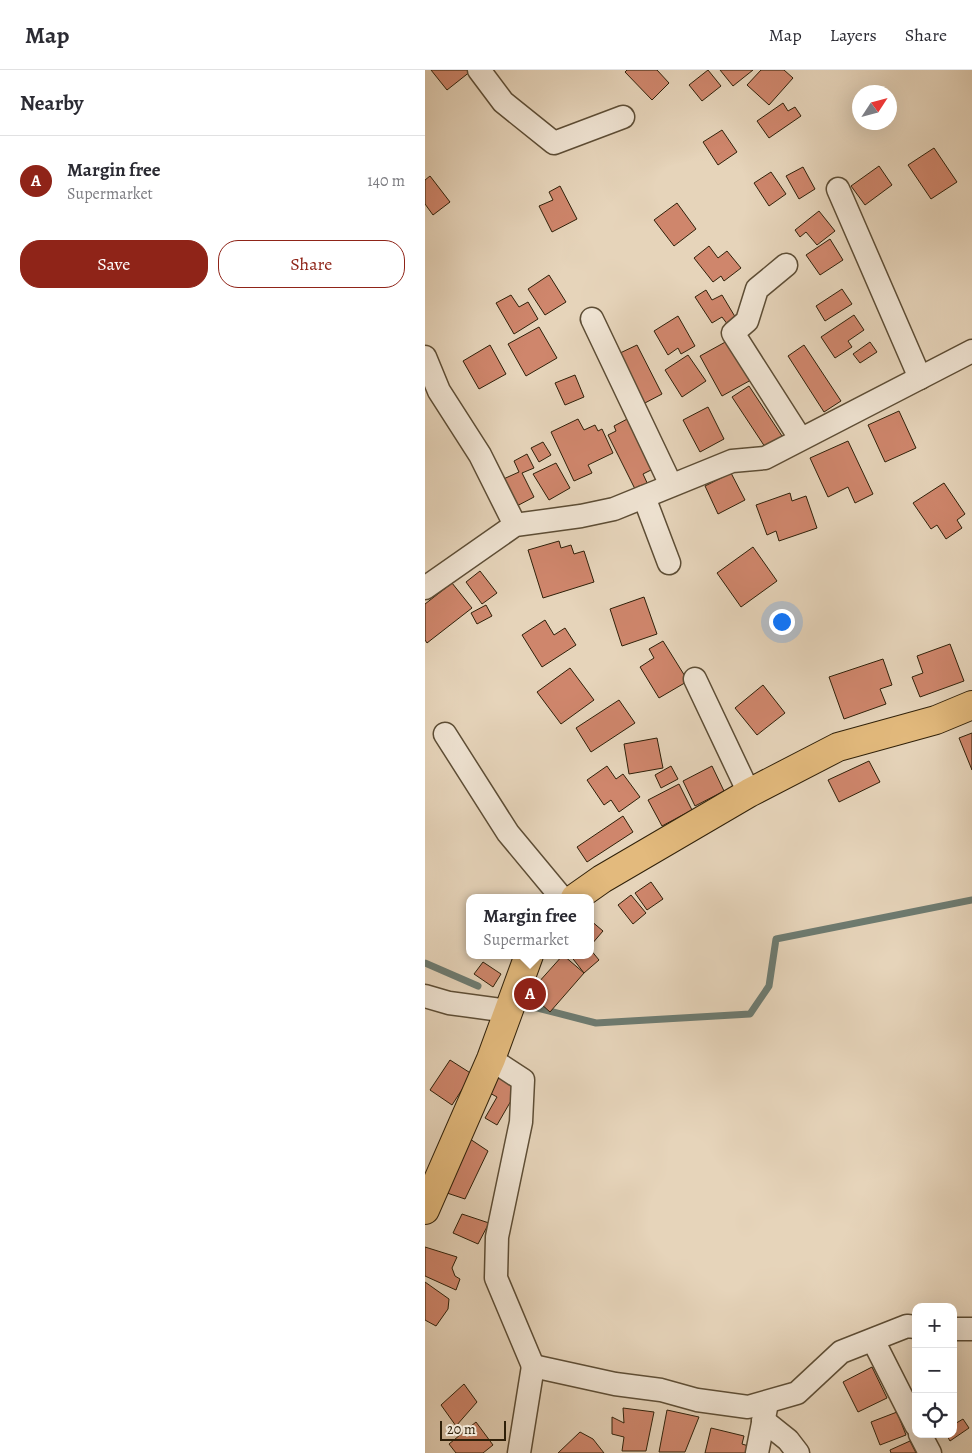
<!DOCTYPE html>
<html lang="en">
<head>
<meta charset="utf-8">
<style>
  body { margin:0; font-family:Alegreya,serif; background:#f7f7f7; color:#2b2b33 }
  .controls { position:absolute; right:15px; bottom:15px; display:grid; overflow:hidden; border-radius:10px; box-shadow:0 5px 20px #0002 }
  .controls button { width:45px; height:45px; display:grid; place-items:center; padding:0; border:0; border-bottom:1px solid #e1e1e2; background:#fff; color:#2b2b33; font:25px sans-serif }
  .compass { position:absolute; left:427px; top:15px; width:45px; height:45px; border-radius:50%; background:#fff; box-shadow:0 5px 20px #0002; rotate:54deg }
  .scale { position:absolute; left:15px; bottom:12px; width:66px; box-sizing:border-box; padding-left:5px; border:2px solid #2f2009; border-top:0; font-size:14px; line-height:18px; white-space:nowrap; color:#2f2009; -webkit-text-stroke:4px #efe3d2; paint-order:stroke }
  .you { position:absolute; left:356px; top:551px; width:18px; height:18px; margin:-12px; border:4px solid #fff; border-radius:50%; background:#1a73e8; box-shadow:0 0 0 8px #1a73e833 }
  .badge { display:grid; place-items:center; width:32px; height:32px; border-radius:50%; background:#8f2418; color:#fff; font-size:16px; font-weight:700 }
  .pin { position:absolute; translate:-50% -50%; border:2px solid #fff; box-shadow:0 1px 5px #0006 }
  .popup { position:absolute; left:41px; top:824px; width:128px; height:65px; box-sizing:border-box; display:grid; place-content:center; border-radius:10px; background:#fff; filter:drop-shadow(0 1px 4px #0005); font-size:16px; white-space:nowrap; color:#7c7c81 }
  .popup b { font-size:19px; color:#2b2b33 }
  .popup::after { content:''; position:absolute; left:50%; top:100%; margin-left:-10px; border:10px solid transparent; border-top-color:#fff }
  .list { margin:0; padding:0; list-style:none }
  h2 { display:flex; justify-content:space-between; align-items:center; height:65px; margin:0; padding:0 20px; font-size:21px }
  h2 small { font-size:16px; font-weight:400; color:#7c7c81 }
  .list li { display:grid; grid-template-columns:32px 1fr auto; gap:15px; align-items:center; box-sizing:border-box; height:90px; padding:0 20px; border-top:1px solid #e1e1e2 }
  .list b { display:block; font-size:19px; white-space:nowrap }
  .list p { margin:0; font-size:16px; white-space:nowrap; color:#7c7c81 }
  .list em { font-size:16px; font-style:normal; color:#7c7c81 }
  .actions { display:flex; gap:10px; padding:15px 20px }
  .actions a { flex:1; padding:11px 0; border:1px solid #8f2418; border-radius:20px; text-align:center; font-size:18px; color:#8f2418 }
  .actions .main { background:#8f2418; color:#fff }
  .icon { flex:none; width:28px; height:28px; fill:none; stroke:currentColor; stroke-width:2; stroke-linecap:round; stroke-linejoin:round }
  .map { position:relative; flex:none; width:547px; height:1383px; overflow:hidden }
  header { display:flex; align-items:center; gap:30px; box-sizing:border-box; height:70px; padding:0 25px; background:#fff; border-bottom:1px solid #e1e1e2 }
  header strong { font-size:24px }
  nav { display:flex; gap:28px; margin-inline-start:auto; font-size:18px }
  main { display:flex }
  aside { flex:1; background:#fff }
  .map>svg:first-child { display:block }
  .lines { fill:none; stroke-linecap:round; stroke-linejoin:round }
  .stream { stroke:#6d7b71; stroke-width:7 }
  .building { fill:#cf866c; stroke:#2f2009 }
  .minor-casing { stroke:#5d4d35; stroke-width:25 }
  .major-casing { stroke:#2f2009; stroke-width:30 }
  .minor { stroke:#efe3d2; stroke-width:22 }
  .major { stroke:#e3ba7d; stroke-width:28 }
</style>
</head>
<body>
<header>
<strong>Map</strong>
<nav><a>Map</a><a>Layers</a><a>Share</a></nav>
</header>
<main>
<aside>
<h2>Nearby<small></small></h2>
<ul class="list">
<li><span class="badge">A</span><div><b>Margin free</b><p>Supermarket</p></div><em>140 m</em></li>
</ul>
<div class="actions"><a class="main">Save</a><a>Share</a></div>
</aside>
<div class="map">
<svg width="547" height="1383" viewBox="0 0 547 1383">
  <rect width="100%" height="100%" fill="#e6d4ba"/>
  <filter id="stains"><feTurbulence type="fractalNoise" baseFrequency=".004" numOctaves="4"/><feColorMatrix values="0 0 0 0 .2 0 0 0 0 .09 0 0 0 0 .02 0 0 0 .5 -.17"/></filter>
  <radialGradient id="worn" r=".72"><stop offset=".6" stop-color="#630" stop-opacity="0"/><stop offset="1" stop-color="#630" stop-opacity=".3"/></radialGradient>
  <g class="lines">
    <g class="stream">
      <polyline points="0,893 53,916"/>
      <polyline points="93,933 171,953 325,944 344,916 351,869 547,830"/>
    </g>
  </g>
  <g class="building">
    <polygon points="6,0 45,0 46,1 22,20"/>
    <polygon points="202,0 232,0 244,13 227,30 200,2"/>
    <polygon points="283,0 296,16 277,31 264,15"/>
    <polygon points="295,0 328,0 308,16"/>
    <polygon points="336,0 359,0 368,8 344,35 322,15"/>
    <polygon points="358,33 363,41 370,37 376,46 344,68 332,51"/>
    <polygon points="297,60 312,82 293,95 278,72"/>
    <polygon points="509,78 532,112 506,129 483,95"/>
    <polygon points="454,96 467,115 440,135 426,116"/>
    <polygon points="378,97 390,119 374,129 361,106"/>
    <polygon points="346,102 361,124 344,136 329,113"/>
    <polygon points="5,106 25,132 8,145 0,134 0,110"/>
    <polygon points="135,116 152,149 127,162 114,136 128,130 124,122"/>
    <polygon points="252,133 271,159 249,176 229,150"/>
    <polygon points="394,141 410,161 392,175 381,162 375,167 370,160"/>
    <polygon points="405,169 418,190 395,205 381,185"/>
    <polygon points="284,176 293,188 302,181 316,198 299,211 296,206 288,212 269,188"/>
    <polygon points="124,205 141,232 120,245 103,219"/>
    <polygon points="417,219 427,234 400,251 391,236"/>
    <polygon points="281,220 287,230 297,225 312,250 303,255 297,247 287,253 270,227"/>
    <polygon points="86,225 94,237 103,232 113,249 89,264 71,233"/>
    <polygon points="429,245 439,260 423,271 427,277 410,288 396,267"/>
    <polygon points="253,246 270,276 256,284 253,278 243,285 229,261"/>
    <polygon points="114,257 132,288 101,306 83,274"/>
    <polygon points="304,270 326,310 297,326 275,286"/>
    <polygon points="445,272 452,282 435,293 428,284"/>
    <polygon points="65,275 81,304 54,319 38,291"/>
    <polygon points="212,275 237,324 218,334 193,284"/>
    <polygon points="379,275 416,331 399,342 363,286"/>
    <polygon points="263,285 281,311 257,327 240,300"/>
    <polygon points="150,305 159,327 140,335 130,313"/>
    <polygon points="324,316 361,372 344,383 307,327"/>
    <polygon points="283,337 299,369 275,382 258,350"/>
    <polygon points="474,341 491,378 460,392 443,355"/>
    <polygon points="206,347 230,398 218,404 224,417 212,423 183,365 191,361 189,356"/>
    <polygon points="153,349 159,360 170,355 173,361 177,359 188,383 163,395 167,403 149,411 126,362"/>
    <polygon points="423,371 448,424 430,433 423,417 403,427 385,388"/>
    <polygon points="118,372 126,385 114,392 106,378"/>
    <polygon points="102,384 109,398 97,403 109,427 88,438 74,411 94,402 89,391"/>
    <polygon points="131,393 145,418 124,430 108,404"/>
    <polygon points="306,403 320,430 293,444 280,416"/>
    <polygon points="519,413 540,444 532,450 537,458 521,469 512,455 506,459 488,433"/>
    <polygon points="365,423 367,431 381,426 392,458 354,471 351,461 342,465 331,435"/>
    <polygon points="134,471 136,478 146,475 149,484 159,481 169,512 118,528 103,480"/>
    <polygon points="328,477 352,511 316,537 292,503"/>
    <polygon points="55,501 72,523 57,534 41,512"/>
    <polygon points="27,513 47,538 2,573 0,570 0,534"/>
    <polygon points="219,527 232,564 197,576 185,539"/>
    <polygon points="61,535 67,546 52,554 46,543"/>
    <polygon points="120,550 129,565 140,558 151,575 117,597 97,565"/>
    <polygon points="238,571 263,611 234,628 215,597 229,588 224,579"/>
    <polygon points="525,574 539,611 495,627 487,607 498,603 492,586"/>
    <polygon points="458,589 467,615 455,619 461,634 419,649 404,607"/>
    <polygon points="145,598 169,630 136,654 112,622"/>
    <polygon points="338,615 360,643 332,665 310,638"/>
    <polygon points="194,630 210,653 166,682 151,658"/>
    <polygon points="547,663 547,700 534,668"/>
    <polygon points="232,668 238,698 204,704 199,674"/>
    <polygon points="444,691 455,712 414,732 403,710"/>
    <polygon points="182,696 191,709 198,704 215,727 194,742 186,730 179,735 162,710"/>
    <polygon points="246,696 253,709 236,718 230,705"/>
    <polygon points="287,696 299,721 270,736 258,711"/>
    <polygon points="254,714 267,740 237,756 223,730"/>
    <polygon points="198,746 208,762 162,792 152,777"/>
    <polygon points="226,812 238,829 222,840 210,823"/>
    <polygon points="206,825 221,843 208,854 193,835"/>
    <polygon points="165,850 178,861 166,875 165,874"/>
    <polygon points="165,879 174,890 159,903 145,885 165,885"/>
    <polygon points="138,885 159,903 125,942 104,923"/>
    <polygon points="58,892 76,904 68,917 49,904"/>
    <polygon points="25,990 47,1004 27,1035 5,1020"/>
    <polygon points="73,1005 94,1017 72,1055 60,1048 72,1027 63,1022"/>
    <polygon points="45,1069 63,1081 40,1129 22,1123"/>
    <polygon points="37,1144 64,1153 53,1174 28,1163"/>
    <polygon points="0,1177 32,1187 27,1198 30,1206 35,1209 31,1220 0,1206"/>
    <polygon points="0,1212 24,1229 23,1239 11,1256 0,1250"/>
    <polygon points="447,1297 462,1328 433,1342 418,1312"/>
    <polygon points="39,1314 52,1332 31,1356 16,1335"/>
    <polygon points="198,1338 229,1342 221,1381 197,1381 199,1367 187,1364 187,1347 199,1353"/>
    <polygon points="242,1340 274,1347 260,1382 234,1382"/>
    <polygon points="472,1342 481,1365 455,1375 446,1352"/>
    <polygon points="538,1349 544,1358 525,1371 521,1364 528,1364 528,1355"/>
    <polygon points="51,1352 68,1375 58,1383 31,1383 24,1374"/>
    <polygon points="286,1358 319,1366 317,1374 327,1377 325,1383 280,1383"/>
    <polygon points="155,1362 168,1369 179,1383 133,1383"/>
    <polygon points="485,1371 491,1383 466,1383 465,1380"/>
  </g>
  <g class="lines">
    <g class="minor-casing">
      <g id="minor">
        <polyline points="54,0 78,32 129,73 198,47"/>
        <polyline points="413,119 495,308"/>
        <polyline points="361,195 332,219 322,251 308,263 375,368"/>
        <polyline points="167,249 246,415"/>
        <polyline points="0,287 14,321 55,385 90,455"/>
        <polyline points="219,427 244,493"/>
        <polyline points="0,518 90,455 156,446 189,439 307,391 340,388 547,281"/>
        <polyline points="270,609 324,723"/>
        <polyline points="20,664 83,763 137,828"/>
        <polyline points="0,926 24,933 83,941"/>
        <polyline points="66,989 98,1010 96,1052 72,1167 71,1208 108,1296"/>
        <polyline points="528,1259 547,1259"/>
        <polyline points="448,1270 491,1355"/>
        <polyline points="108,1296 190,1314 236,1320 272,1330 323,1337 372,1323 416,1282 482,1256 491,1257"/>
        <polyline points="338,1350 363,1370 373,1383"/>
        <polyline points="495,1364 505,1383"/>
        <polyline points="94,1383 108,1296"/>
        <polyline points="332,1383 342,1333"/>
      </g>
    </g>
    <g class="major-casing">
      <g id="major">
        <polyline points="150,828 177,809 324,723 413,677 511,650 547,635"/>
        <polyline points="0,1140 66,989 104,885"/>
      </g>
    </g>
    <use href="#minor" class="minor"/>
    <use href="#major" class="major"/>
  </g>
  <rect width="100%" height="100%" filter="url(#stains)"/>
  <rect width="100%" height="100%" fill="url(#worn)"/>
</svg>
<div class="controls">
<button>+</button>
<button>−</button>
<button><svg class="icon" aria-label="locate" viewBox="0 0 24 24"><circle cx="12" cy="12" r="6"/><path d="M12 2v4M12 18v4M2 12h4M18 12h4"/></svg></button>
</div>
<svg class="compass" viewBox="-18 -18 36 36"><path d="M0-13l5 13h-10z" fill="#e53935"/><path d="M0 13l5-13h-10z" fill="#7c7c81"/></svg>
<div class="scale">20 m</div>
<div class="you"></div>
<div class="pin badge" style="left:105px;top:924px">A</div>
<div class="popup"><b>Margin free</b>Supermarket</div>
</div>
</main>
</body>
</html>
